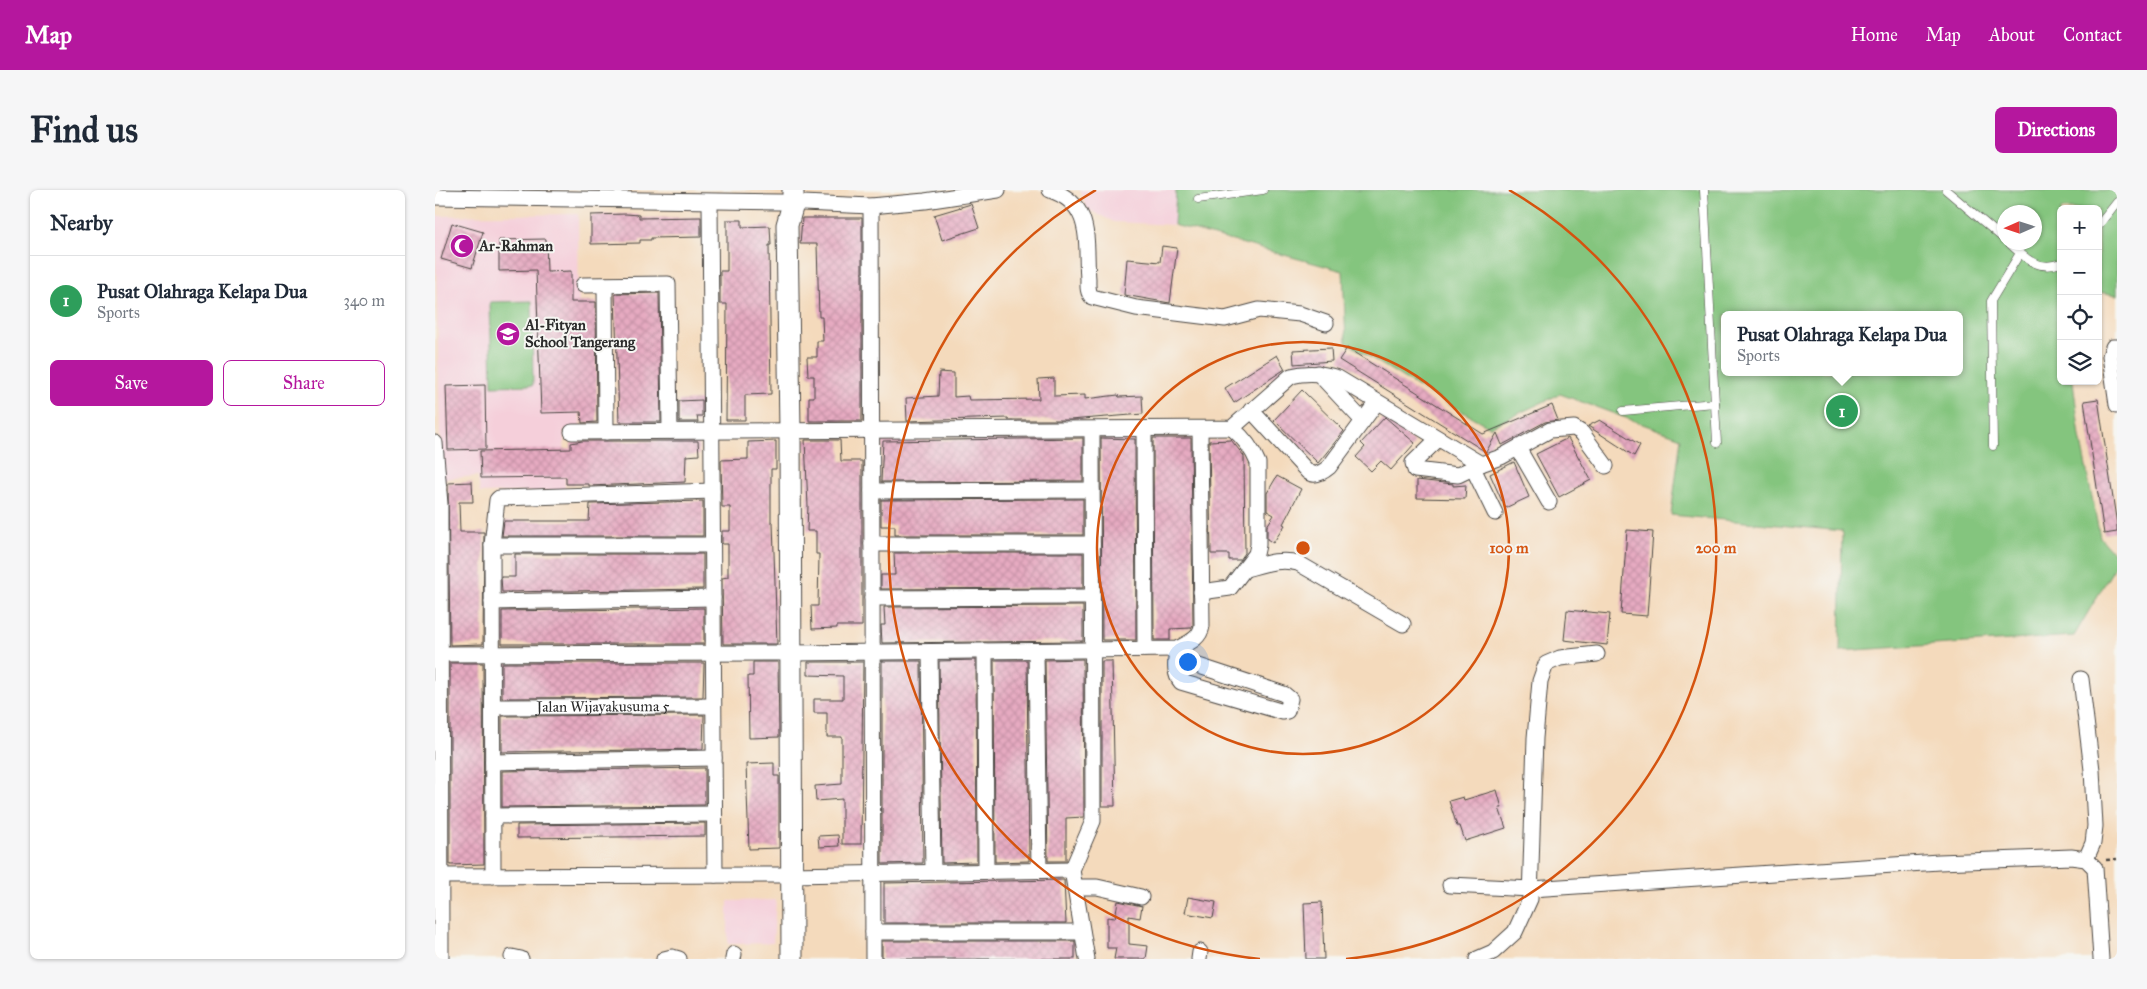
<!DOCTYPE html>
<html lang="en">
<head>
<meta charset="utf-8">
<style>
  body { margin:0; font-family:"IM FELL Great Primer",serif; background:#f6f6f7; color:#1f2937 }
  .controls { position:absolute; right:15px; top:15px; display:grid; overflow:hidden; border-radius:8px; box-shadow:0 1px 4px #0004 }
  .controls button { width:45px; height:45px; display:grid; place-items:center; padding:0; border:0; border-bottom:1px solid #e0e1e3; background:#fff; color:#1f2937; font:25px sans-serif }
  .compass { position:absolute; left:1562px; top:15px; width:45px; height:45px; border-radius:50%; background:#fff; box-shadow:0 1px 4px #0004; rotate:267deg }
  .you { position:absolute; left:752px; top:471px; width:18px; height:18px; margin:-12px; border:4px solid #fff; border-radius:50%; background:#1a73e8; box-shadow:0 0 0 8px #1a73e833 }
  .badge { display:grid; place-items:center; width:32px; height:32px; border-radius:50%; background:#b5179e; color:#fff; font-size:16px; font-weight:700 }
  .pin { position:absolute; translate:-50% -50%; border:2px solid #fff; box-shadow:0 1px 5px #0006 }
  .popup { position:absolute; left:1286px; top:121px; width:242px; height:65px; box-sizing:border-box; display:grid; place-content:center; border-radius:8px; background:#fff; filter:drop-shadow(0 1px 4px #0005); font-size:16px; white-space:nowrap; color:#747a83 }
  .popup b { font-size:19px; color:#1f2937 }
  .popup::after { content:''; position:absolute; left:50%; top:100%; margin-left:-10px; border:10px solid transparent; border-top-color:#fff }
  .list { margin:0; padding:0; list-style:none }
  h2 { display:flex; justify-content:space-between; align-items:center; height:65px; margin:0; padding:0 20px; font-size:21px }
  h2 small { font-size:16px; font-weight:400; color:#747a83 }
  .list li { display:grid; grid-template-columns:32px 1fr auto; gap:15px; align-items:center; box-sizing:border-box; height:90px; padding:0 20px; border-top:1px solid #e0e1e3 }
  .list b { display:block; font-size:19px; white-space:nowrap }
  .list p { margin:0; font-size:16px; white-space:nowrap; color:#747a83 }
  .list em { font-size:16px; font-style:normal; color:#747a83 }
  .actions { display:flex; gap:10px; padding:15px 20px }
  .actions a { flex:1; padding:11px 0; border:1px solid #b5179e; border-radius:8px; text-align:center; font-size:18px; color:#b5179e }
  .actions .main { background:#b5179e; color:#fff }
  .icon { flex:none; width:28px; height:28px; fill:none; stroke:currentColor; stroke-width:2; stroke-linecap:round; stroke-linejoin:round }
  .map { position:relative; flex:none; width:1682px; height:769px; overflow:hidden; border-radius:8px }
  header { display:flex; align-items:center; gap:30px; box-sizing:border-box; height:70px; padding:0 25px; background:#b5179e; color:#fff }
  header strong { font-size:24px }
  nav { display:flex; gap:28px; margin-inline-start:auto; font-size:18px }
  .intro { display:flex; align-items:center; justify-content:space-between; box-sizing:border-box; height:120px; padding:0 30px }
  h1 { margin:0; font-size:35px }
  .button { padding:12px 22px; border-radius:8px; background:#b5179e; color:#fff; font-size:18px; font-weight:700 }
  main { display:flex; gap:30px; padding:0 30px }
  aside { flex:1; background:#fff; border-radius:8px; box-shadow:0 1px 4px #0004 }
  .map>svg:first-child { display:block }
  .built { fill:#f5cfda }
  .park { fill:#84c57e; stroke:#587854; fill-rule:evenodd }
  .building { fill:url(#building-cross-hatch) }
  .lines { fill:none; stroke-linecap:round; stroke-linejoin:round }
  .lane-casing { stroke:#494541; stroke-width:9 }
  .street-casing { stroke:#494541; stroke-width:17 }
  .secondary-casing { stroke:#494541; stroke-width:23 }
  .path { stroke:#494541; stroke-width:2.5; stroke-dasharray:4 4; stroke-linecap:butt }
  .lane { stroke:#fff; stroke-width:8 }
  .street { stroke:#fff; stroke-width:15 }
  .secondary { stroke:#fff; stroke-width:21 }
  .ring { fill:none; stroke:#d5540f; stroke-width:2.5 }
  .labels { text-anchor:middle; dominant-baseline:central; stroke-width:4; stroke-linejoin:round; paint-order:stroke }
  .poi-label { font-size:15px; font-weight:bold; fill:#2b2b2b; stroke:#f6f6f2; text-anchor:start }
  .street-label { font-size:15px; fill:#2b2b2b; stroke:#f6f6f2 }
  .centre { fill:#d5540f; stroke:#f6f6f2; stroke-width:2.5 }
  .ring-label { font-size:15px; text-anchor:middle; font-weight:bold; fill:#d5540f; stroke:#f6f6f2; stroke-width:4; stroke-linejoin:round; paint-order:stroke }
</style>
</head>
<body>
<header>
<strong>Map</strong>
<nav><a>Home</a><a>Map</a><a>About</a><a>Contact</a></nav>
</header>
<div class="intro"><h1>Find us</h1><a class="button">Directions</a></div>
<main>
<aside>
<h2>Nearby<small></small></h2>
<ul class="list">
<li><span class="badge" style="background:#2e9e5b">1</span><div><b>Pusat Olahraga Kelapa Dua</b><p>Sports</p></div><em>340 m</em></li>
</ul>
<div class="actions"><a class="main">Save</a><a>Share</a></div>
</aside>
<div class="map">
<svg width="1682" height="769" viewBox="0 0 1682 769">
  <defs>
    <pattern id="building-cross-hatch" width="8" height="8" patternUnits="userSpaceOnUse" patternTransform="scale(1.25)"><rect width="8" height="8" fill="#e6aac1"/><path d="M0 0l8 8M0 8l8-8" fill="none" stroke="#c592a6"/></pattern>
  </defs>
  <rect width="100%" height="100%" fill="#f6f6f2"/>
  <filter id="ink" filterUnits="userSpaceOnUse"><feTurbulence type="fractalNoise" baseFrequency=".02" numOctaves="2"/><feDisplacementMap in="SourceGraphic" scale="10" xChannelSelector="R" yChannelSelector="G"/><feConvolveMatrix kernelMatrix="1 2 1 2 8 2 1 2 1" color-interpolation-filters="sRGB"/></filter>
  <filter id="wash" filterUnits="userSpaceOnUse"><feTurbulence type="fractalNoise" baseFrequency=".0096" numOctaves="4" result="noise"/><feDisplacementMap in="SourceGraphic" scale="20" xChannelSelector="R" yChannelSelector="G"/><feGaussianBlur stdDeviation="1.12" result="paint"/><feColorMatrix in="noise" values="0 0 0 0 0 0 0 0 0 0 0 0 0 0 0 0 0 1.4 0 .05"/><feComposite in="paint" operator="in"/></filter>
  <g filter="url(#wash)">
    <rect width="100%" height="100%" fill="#f4dabc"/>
    <g class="built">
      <polygon points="645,0 741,0 739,35 679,32 652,19"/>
      <polygon points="143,24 145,239 129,240 130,301 45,303 43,286 6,289 0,26"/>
      <polygon points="341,710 338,753 293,754 293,711"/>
    </g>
    <g class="park">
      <path d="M741,0H1682V105L1663,102V19H1626V191H1638L1645,247L1665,347L1682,367V373L1639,446L1405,461L1407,341L1236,325L1246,248L1125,204L1055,237L983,197L911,152L908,81L739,35ZM1570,22H1600V52H1570ZM1290,125H1524V182H1290Z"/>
      <polygon points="97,111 98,195 57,196 55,112"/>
    </g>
    <g id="blocks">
      <g class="building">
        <polygon points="536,14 544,38 507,50 499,25"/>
        <polygon points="191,24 204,25 204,28 266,27 266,47 216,48 216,50 205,50 205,53 156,54 156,25"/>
        <polygon points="367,28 427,28 427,231 374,231 374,207 379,207 379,186 373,186 372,167 382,167 382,151 388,151 387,127 384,127 382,54 365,54"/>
        <polygon points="292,30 307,30 307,37 335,36 336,55 334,55 336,204 310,205 310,230 291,230 292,114 285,114 285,81 292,81"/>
        <polygon points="17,33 48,42 37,78 6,69"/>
        <polygon points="111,49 112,82 136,81 136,112 161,112 162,232 147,233 146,222 106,223 101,80 64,81 64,50"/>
        <polygon points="727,56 742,58 735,113 689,105 692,69 725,72"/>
        <polygon points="224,103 226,232 184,232 180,104"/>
        <polygon points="896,158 897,171 859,174 858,160"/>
        <polygon points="912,158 1048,244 1117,215 1123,230 1110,232 1067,255 1062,243 1051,262 904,170"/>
        <polygon points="842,165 850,179 799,213 790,198"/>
        <polygon points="504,182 519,183 519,207 533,206 534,210 604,209 603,189 619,188 619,206 650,205 650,209 683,205 684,207 707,206 708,224 635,230 573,230 573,228 472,231 471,208 503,206"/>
        <polygon points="50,195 51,259 13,260 11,196"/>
        <polygon points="867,200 909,241 883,273 839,230"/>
        <polygon points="1663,209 1682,335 1682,342 1669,344 1649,211"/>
        <polygon points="267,210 267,226 262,226 263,232 244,232 244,211"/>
        <polygon points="950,227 980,253 956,280 946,271 936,281 921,267 930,257 926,253"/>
        <polygon points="1165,230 1205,255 1199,266 1153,236"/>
        <polygon points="648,248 648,291 446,292 448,251"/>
        <polygon points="666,248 700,249 701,450 667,450"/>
        <polygon points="718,248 756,248 758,435 756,438 735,439 735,450 719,450"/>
        <polygon points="1133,248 1156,290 1124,307 1101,264"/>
        <polygon points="370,250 405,250 406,271 427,271 427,436 402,436 402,438 377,439 376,416 383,416 384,364 381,364 381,341 372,341 373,316"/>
        <polygon points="796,250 809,266 810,363 805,370 794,370 794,364 776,364 774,251"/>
        <polygon points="147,251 263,251 264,265 251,266 250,292 154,296 154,294 131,294 131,287 46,288 45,261 136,259 136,253"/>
        <polygon points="341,251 341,279 336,279 336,332 338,332 342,454 288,454 287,388 293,387 293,354 287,354 287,341 295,341 295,317 287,317 286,270 313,269 313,252"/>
        <polygon points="1079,272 1094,307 1070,318 1055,284"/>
        <polygon points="842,286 866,299 848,334 850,335 838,353 832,349 832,336 839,325 832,321 832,303"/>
        <polygon points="982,290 1018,294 1018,296 1031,295 1030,309 982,308"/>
        <polygon points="37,292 38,312 24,312 25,342 49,342 48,454 15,455 13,293"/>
        <polygon points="648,309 648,345 460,345 460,336 446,336 446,310"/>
        <polygon points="268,311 268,346 67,346 69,331 154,331 155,314"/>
        <polygon points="1192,340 1218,342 1212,426 1186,424"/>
        <polygon points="459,363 648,363 648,398 446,399 446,385 460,385"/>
        <polygon points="80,364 268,364 268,399 67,402 66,387 80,387"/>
        <polygon points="648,416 648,451 447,453 446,435 450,435 449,417"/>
        <polygon points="269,418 269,454 67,454 67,421"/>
        <polygon points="1132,420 1175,424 1172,455 1129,450"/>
        <polygon points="648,469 649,627 631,628 631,671 613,671 610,470"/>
        <polygon points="541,470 542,672 507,673 504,471"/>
        <polygon points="559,470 592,470 594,671 560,672"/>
        <polygon points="447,471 486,471 488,673 447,674"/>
        <polygon points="667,471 677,471 680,616 667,616"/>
        <polygon points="318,472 343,472 344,547 314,548 313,486 318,486"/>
        <polygon points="373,472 428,472 426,654 407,654 407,609 381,611 380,596 407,594 407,547 392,547 392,523 379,523 379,509 408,509 408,486 373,485"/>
        <polygon points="15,473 48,473 49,674 15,675"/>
        <polygon points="67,473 269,473 268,507 67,508"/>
        <polygon points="269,525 268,559 67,562 67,526"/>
        <polygon points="339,573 339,586 344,586 344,658 314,659 311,574"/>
        <polygon points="270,578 270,615 67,617 67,581"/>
        <polygon points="1062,600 1067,618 1064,618 1071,638 1030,651 1025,636 1022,636 1014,611 1028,607 1029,610"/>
        <polygon points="270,633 270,646 82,648 82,635"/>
        <polygon points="403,645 404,656 384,657 383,646"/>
        <polygon points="629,690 631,733 449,733 449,693"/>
        <polygon points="753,707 781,712 778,728 750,723"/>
        <polygon points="683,711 707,716 705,728 694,726 694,754 713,756 711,769 679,769 681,758 672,758 672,727 680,728"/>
        <polygon points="887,712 889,769 871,769 869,713"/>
        <rect x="447" y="751" width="193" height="18"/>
      </g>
    </g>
  </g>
  <g filter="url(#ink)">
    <use href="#blocks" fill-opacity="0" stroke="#494541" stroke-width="1"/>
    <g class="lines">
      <g class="lane-casing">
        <g id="lane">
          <polyline points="1269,0 1282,253"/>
          <polyline points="1511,0 1570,50"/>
          <polyline points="763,9 828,0"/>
          <polyline points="1663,36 1682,12"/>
          <path d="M1573,52C1589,67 1602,82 1626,73"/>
          <polyline points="1188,221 1280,213"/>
          <polyline points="1558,256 1556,111 1585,63"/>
        </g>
      </g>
      <g class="street-casing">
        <g id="street">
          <path d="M615,0C659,15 650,51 653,89C653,95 652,102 657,107L701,118L790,129L824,120L865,124L891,133"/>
          <polyline points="0,7 345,12 436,16 490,11 563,0"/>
          <polyline points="275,12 280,685"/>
          <polyline points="436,16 438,769"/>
          <polyline points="148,95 233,94 235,241"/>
          <polyline points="170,96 171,242"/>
          <polyline points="1682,157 1678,157 1675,166 1682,215"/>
          <polyline points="883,183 928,231"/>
          <path d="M816,220L873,282C880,287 888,282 894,277L942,212"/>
          <polyline points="709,240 710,459"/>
          <path d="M137,242L797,238L856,186C872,182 887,183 903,188L1046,274L1066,267L1115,240L1139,238L1147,243L1171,276"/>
          <polyline points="1003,249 978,273 980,280 1023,285 1046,274"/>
          <polyline points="0,253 5,314 6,769"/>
          <polyline points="1083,258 1114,312"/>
          <polyline points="1038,278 1060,323"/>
          <polyline points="437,301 657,300"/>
          <polyline points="437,354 657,354"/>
          <polyline points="57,355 277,355"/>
          <path d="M811,379C829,374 845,368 863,373L968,434"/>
          <path d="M766,402L795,398L821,364L823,355V273C817,258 809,248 797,238"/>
          <polyline points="437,408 657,407"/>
          <polyline points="57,412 278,408"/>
          <path d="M742,459C741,470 738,483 746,492L848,522L852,521L855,509L849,504L761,475L750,476L744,489"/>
          <polyline points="550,461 551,681"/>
          <polyline points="601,461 604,680"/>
          <polyline points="495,462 498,682"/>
          <path d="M0,464L356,463L742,459C753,453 765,449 767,436L765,240"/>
          <polyline points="1646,489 1657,580 1660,636 1658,653 1651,669"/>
          <path id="s1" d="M58,517L278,516"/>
          <polyline points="58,572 279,568"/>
          <polyline points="58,626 279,624"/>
          <polyline points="0,686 356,685 637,680"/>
          <polyline points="58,686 57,355 62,310 64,308 277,301"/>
          <polyline points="1015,695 1096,699 1504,672 1636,667 1651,669 1660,678 1666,769"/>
          <polyline points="640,697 662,697 706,707"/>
          <polyline points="438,742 647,742"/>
          <polyline points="77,767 86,769"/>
          <polyline points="229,769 237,767 244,769"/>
          <polyline points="298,769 299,764"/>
          <polyline points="652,769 637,680 658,631 657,240"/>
          <polyline points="764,769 765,762"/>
          <polyline points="1042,769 1058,762 1080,742 1095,709 1100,548 1105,491 1111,474 1125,468 1162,464"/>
        </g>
      </g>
      <g class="secondary-casing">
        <polyline id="secondary" points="357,769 355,240 352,35 358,14 358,0"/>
      </g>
      <polyline class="path" points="1671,670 1682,669"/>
      <use href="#lane" class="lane"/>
      <use href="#street" class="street"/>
      <use href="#secondary" class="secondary"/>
    </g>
  </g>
  <g class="ring">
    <circle cx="868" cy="358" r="206"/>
    <path d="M825 769A413 413 0 0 1 661 0M1074 0A413 413 0 0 1 911 769"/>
  </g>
  <defs>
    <g id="mosque-disc" transform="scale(1.25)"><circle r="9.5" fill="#b5179e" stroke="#f6f6f2"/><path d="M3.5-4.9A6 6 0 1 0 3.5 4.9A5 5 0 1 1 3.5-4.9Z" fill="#fff"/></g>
    <g id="school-disc" transform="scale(1.25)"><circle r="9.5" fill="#b5179e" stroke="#f6f6f2"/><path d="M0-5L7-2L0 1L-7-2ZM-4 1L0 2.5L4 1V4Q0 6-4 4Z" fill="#fff"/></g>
  </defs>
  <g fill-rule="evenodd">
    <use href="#mosque-disc" x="27" y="56"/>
    <use href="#school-disc" x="73" y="144"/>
  </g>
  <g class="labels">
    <g class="poi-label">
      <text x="44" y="56">Ar-Rahman</text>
      <text x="90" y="135">Al-Fityan<tspan x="90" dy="17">School Tangerang</tspan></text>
    </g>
    <g class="street-label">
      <text stroke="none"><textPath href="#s1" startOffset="110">Jalan Wijayakusuma 5</textPath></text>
    </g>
  </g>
  <circle cx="868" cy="358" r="8" class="centre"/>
  <g class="ring-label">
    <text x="1074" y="363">100 m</text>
    <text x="1281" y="363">200 m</text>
  </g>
</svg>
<div class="controls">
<button>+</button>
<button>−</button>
<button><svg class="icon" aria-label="locate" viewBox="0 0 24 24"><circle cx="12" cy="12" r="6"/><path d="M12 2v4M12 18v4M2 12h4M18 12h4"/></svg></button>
<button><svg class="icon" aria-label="layers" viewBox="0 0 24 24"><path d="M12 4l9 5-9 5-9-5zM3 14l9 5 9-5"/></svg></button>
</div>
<svg class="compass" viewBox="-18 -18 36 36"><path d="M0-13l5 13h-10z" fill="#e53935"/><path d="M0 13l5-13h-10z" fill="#747a83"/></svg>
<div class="you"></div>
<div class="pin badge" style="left:1407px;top:221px;background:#2e9e5b">1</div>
<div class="popup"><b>Pusat Olahraga Kelapa Dua</b>Sports</div>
</div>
</main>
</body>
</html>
